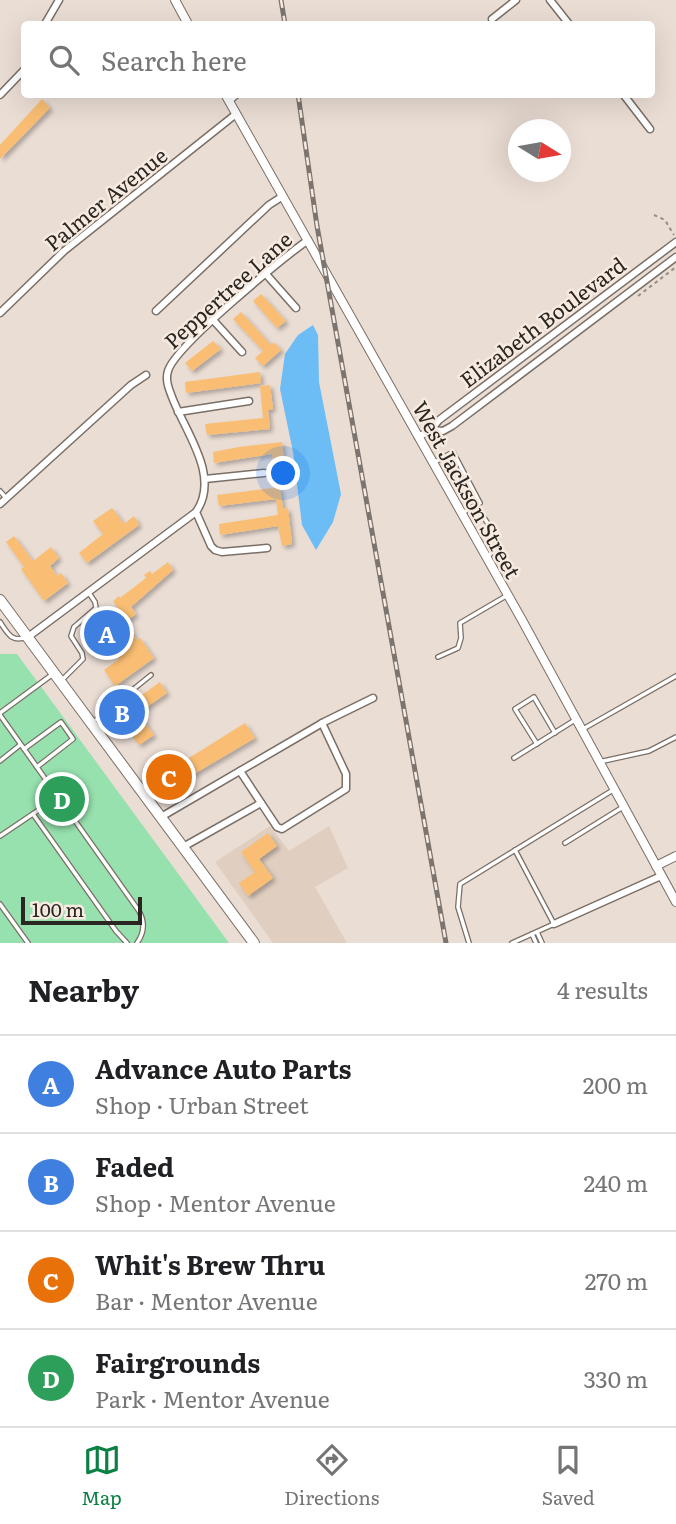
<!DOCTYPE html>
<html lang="en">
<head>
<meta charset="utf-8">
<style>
  body { margin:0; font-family:Literata,serif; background:#f6f6f6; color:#202124 }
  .compass { position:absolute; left:508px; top:119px; width:63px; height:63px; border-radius:50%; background:#fff; box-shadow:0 7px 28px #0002; rotate:101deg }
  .scale { position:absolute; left:21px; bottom:18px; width:121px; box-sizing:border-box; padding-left:7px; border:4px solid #2a2622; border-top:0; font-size:19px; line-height:24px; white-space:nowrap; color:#2a2622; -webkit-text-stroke:5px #f7eae1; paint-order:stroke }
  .you { position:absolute; left:284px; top:474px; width:24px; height:24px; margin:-18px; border:5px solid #fff; border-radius:50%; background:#1a73e8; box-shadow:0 0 0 10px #1a73e833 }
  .badge { display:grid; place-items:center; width:46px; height:46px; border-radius:50%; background:#0b8043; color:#fff; font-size:23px; font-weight:700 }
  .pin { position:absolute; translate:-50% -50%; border:4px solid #fff; box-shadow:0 2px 7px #0006 }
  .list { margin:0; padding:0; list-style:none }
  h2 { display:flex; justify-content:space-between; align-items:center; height:91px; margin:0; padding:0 28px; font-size:30px }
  h2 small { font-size:23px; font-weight:400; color:#757577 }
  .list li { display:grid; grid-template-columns:46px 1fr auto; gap:21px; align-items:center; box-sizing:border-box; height:98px; padding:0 28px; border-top:2px solid #e0e0e0 }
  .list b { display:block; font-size:26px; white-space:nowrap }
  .list p { margin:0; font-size:23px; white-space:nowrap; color:#757577 }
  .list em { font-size:23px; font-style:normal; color:#757577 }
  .icon { flex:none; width:38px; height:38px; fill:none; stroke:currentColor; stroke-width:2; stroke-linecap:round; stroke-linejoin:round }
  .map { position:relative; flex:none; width:676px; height:943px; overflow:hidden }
  .search { position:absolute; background:#fff; box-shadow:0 7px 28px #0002; left:21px; right:21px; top:21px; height:77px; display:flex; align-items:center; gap:18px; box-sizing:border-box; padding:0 24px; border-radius:7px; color:#757577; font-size:26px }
  .sheet { height:483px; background:#fff }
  nav { display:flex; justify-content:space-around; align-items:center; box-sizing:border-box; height:98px; border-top:2px solid #e0e0e0; background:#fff; font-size:19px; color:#757577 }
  nav a { display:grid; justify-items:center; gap:4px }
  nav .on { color:#0b8043 }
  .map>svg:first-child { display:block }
  .built { fill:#e0cec0 }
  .green { fill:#96e1ae }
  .water { fill:#6cbcf6 }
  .building { fill:#f9be73; filter:url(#shadow) }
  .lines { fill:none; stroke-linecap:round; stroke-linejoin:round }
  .service-casing { stroke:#7a6f66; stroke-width:6 }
  .minor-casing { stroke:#7a6f66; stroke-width:9 }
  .tertiary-casing { stroke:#7a6f66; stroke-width:10 }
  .primary-casing { stroke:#7a6f66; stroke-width:12 }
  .path { stroke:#968d86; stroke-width:2; stroke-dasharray:3.5 3.5; stroke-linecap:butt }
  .service { stroke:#fff; stroke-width:3.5 }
  .minor { stroke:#fff; stroke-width:6 }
  .tertiary { stroke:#fff; stroke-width:8 }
  .primary { stroke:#fff; stroke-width:10 }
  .rail-casing { stroke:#7c746e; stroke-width:5 }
  .rail { stroke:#f7eae1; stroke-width:2.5; stroke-dasharray:8; stroke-linecap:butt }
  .labels { text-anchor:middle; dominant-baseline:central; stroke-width:5; stroke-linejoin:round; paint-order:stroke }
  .street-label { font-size:21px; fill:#2a2622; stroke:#f7eae1 }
</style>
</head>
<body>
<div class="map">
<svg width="676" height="943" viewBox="0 0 676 943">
  <defs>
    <filter id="shadow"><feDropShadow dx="3" dy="3" stdDeviation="2" flood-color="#0004"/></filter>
  </defs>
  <rect width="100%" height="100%" fill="#eaddd4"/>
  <polygon class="built" points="270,826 289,851 329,826 348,868 315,887 347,943 273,943 215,862"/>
  <polygon class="green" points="0,654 17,654 229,943 0,943"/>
  <polygon class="water" points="313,325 318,335 319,382 341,494 333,522 316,550 302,525 293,452 280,389 285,354 298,335"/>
  <g class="building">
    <polygon points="42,99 50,108 0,159 0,145"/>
    <polygon points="261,294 286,321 277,328 253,301"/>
    <polygon points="241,312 271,345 274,342 281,350 263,366 255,358 263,351 233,319"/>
    <polygon points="213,341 221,349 192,371 185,363"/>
    <polygon points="260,372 261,383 186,393 185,382"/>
    <polygon points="270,385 273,409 268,410 270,429 207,435 205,424 263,418 260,386"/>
    <polygon points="282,442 286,478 275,480 272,454 214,463 213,452 239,447"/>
    <polygon points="280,487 283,509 288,508 292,544 282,546 278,526 220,535 219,524 278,515 276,499 219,506 217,495"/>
    <polygon points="112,508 124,524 134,516 139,525 87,563 79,553 103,534 93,521"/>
    <polygon points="14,536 33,561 51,547 59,558 50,566 57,576 61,573 68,583 44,601 21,569 24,567 6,542"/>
    <polygon points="168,562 173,570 131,607 136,614 124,623 137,640 140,638 154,658 115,686 104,670 119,659 111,647 100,655 84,634 118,608 113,601 119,596 120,598 146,578 144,575 150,571 152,574"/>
    <polygon points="160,682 167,693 138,713 154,735 139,745 123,723 121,725 114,715"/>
    <polygon points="245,723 255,738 167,790 156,775 171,764 178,774 193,764 189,758"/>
    <polygon points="268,833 277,846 259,859 273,878 248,896 239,883 255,872 241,852"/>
  </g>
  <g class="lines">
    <g class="service-casing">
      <g id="service">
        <polyline points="231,101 239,94"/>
        <polyline points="435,462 453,452 480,503 464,512"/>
        <polyline points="0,491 6,498"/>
        <polyline points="476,505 497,538 498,547 487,557"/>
        <path d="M0,622C8,634 12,643 27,637"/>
        <polyline points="438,657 458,648 461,638 460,623 506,596"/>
        <polyline points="63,679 83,659 82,653 71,636 74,627 96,608 95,602 89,593"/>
        <polyline points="0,713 53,674"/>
        <path d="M0,715L139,911C145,922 145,932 137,943"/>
        <polyline points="93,722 151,675"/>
        <polyline points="583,729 676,676"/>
        <polyline points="537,744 515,709 534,697 555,733"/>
        <polyline points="24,749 61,722 73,739 37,767"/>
        <polyline points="514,758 575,720"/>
        <polyline points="0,761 20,745"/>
        <polyline points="599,762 649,751 676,737"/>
        <polyline points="33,814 116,931 127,943"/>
        <polyline points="0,836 58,797"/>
        <polyline points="565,843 623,807"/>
        <polyline points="0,904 28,943"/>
        <polyline points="537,932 542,943"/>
        <polyline points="532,934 536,943"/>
        <polyline points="469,943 458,907 460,884 613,790"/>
        <polyline points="512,943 554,924 515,850"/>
      </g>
    </g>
    <g class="minor-casing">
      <g id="minor">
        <polyline points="550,0 569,24"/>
        <polyline points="492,19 516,0"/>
        <polyline points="45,24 59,0"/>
        <polyline points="623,94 650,129"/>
        <polyline points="0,95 24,70"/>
        <polyline points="265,273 296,308"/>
        <polyline points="156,311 269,205 283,196"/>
        <polyline points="0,313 64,251 236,114"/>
        <polyline points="214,321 242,352"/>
        <polyline points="178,412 249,401"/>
        <polyline points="431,430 443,431 452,426 676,257"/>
        <polyline points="418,437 431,430 439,420 676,242"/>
        <polyline points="205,479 264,473"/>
        <polyline points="0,504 131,385 146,375"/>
        <path d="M267,548L222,552L215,550L211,546L196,512C221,476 185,432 172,397C169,389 165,380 168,371C175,346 282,259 308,240"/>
        <polyline points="28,637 196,512"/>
        <polyline points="240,771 277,827 282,829 346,789 346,774 322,723"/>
        <polyline points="161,817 324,722 373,698"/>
        <polyline points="183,847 261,803"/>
        <polyline points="554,924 661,876"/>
      </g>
    </g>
    <g class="tertiary-casing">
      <g id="tertiary">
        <polyline points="175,0 188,24"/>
        <polyline points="225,94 522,620 676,902"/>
        <polyline points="656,866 676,856"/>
      </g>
    </g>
    <g class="primary-casing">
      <polyline id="primary" points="0,600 254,943"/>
    </g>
    <g class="path">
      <polyline points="654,215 665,220 674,235"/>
      <polyline points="638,296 676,267"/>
      <polyline points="432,437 437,445 445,439"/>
    </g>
    <use href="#service" class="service"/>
    <use href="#minor" class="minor"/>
    <use href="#tertiary" class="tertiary"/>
    <use href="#primary" class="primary"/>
    <g class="rail-casing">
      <g id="rail">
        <polyline points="281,0 285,24"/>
        <polyline points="298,94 317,226 446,943"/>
      </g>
    </g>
    <use href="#rail" class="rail"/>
  </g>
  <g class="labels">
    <g class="street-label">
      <text transform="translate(105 198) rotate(-39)">Palmer Avenue</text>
      <text transform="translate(227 289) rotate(-42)">Peppertree Lane</text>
      <text transform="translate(542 321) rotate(-37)">Elizabeth Boulevard</text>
      <text transform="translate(468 489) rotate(61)">West Jackson Street</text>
    </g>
  </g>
</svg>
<svg class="compass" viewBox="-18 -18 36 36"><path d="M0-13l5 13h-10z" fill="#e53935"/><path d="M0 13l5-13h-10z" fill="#757577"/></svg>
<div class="scale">100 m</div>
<div class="you"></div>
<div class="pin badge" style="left:107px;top:633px;background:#3f7fe0">A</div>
<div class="pin badge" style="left:122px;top:712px;background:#3f7fe0">B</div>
<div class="pin badge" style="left:169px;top:777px;background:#e8710a">C</div>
<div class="pin badge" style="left:62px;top:799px;background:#2e9e5b">D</div>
<div class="search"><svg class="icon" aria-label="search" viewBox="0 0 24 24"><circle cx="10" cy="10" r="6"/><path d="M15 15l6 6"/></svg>Search here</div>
</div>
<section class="sheet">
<h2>Nearby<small>4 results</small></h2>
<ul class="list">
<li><span class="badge" style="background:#3f7fe0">A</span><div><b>Advance Auto Parts</b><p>Shop · Urban Street</p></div><em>200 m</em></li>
<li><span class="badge" style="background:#3f7fe0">B</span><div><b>Faded</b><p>Shop · Mentor Avenue</p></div><em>240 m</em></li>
<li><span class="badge" style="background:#e8710a">C</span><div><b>Whit's Brew Thru</b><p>Bar · Mentor Avenue</p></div><em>270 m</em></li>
<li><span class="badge" style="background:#2e9e5b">D</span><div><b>Fairgrounds</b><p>Park · Mentor Avenue</p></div><em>330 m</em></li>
</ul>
</section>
<nav>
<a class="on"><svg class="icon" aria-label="map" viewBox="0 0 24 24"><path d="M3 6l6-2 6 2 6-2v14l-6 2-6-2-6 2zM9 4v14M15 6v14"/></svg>Map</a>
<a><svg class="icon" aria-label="directions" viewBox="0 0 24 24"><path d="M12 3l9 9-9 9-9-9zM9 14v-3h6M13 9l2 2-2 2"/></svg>Directions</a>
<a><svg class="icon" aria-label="saved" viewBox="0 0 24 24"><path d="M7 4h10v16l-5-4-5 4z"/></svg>Saved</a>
</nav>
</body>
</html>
